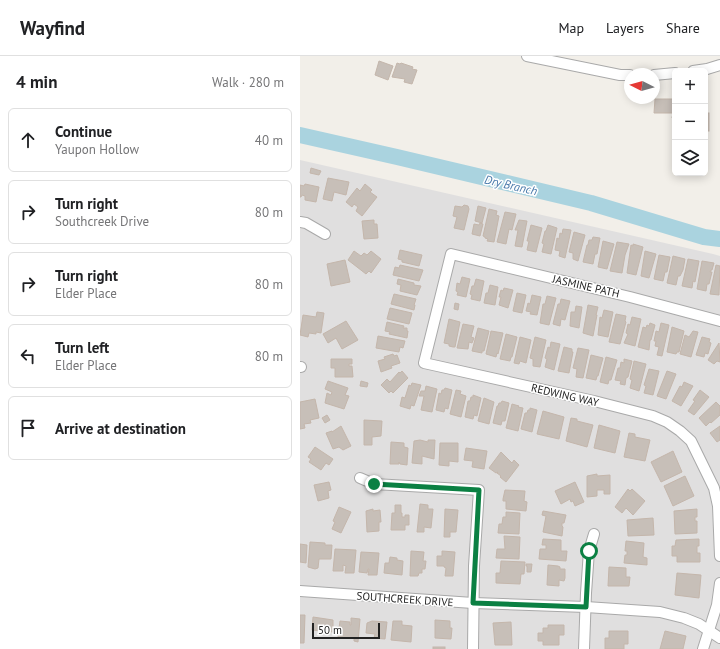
<!DOCTYPE html>
<html lang="en">
<head>
<meta charset="utf-8">
<style>
  body { margin:0; font-family:"PT Sans",sans-serif; background:#f2f2f2; color:#202124 }
  .controls { position:absolute; right:12px; top:12px; display:grid; overflow:hidden; border-radius:6px; box-shadow:0 2px 10px #0003 }
  .controls button { width:36px; height:36px; display:grid; place-items:center; padding:0; border:0; border-bottom:1px solid #e0e0e0; background:#fff; color:#202124; font:20px sans-serif }
  .compass { position:absolute; left:324px; top:12px; width:36px; height:36px; border-radius:50%; background:#fff; box-shadow:0 2px 10px #0003; rotate:276deg }
  .scale { position:absolute; left:12px; bottom:10px; width:68px; box-sizing:border-box; padding-left:4px; border:2px solid #222; border-top:0; font-size:11px; line-height:14px; white-space:nowrap; color:#222; -webkit-text-stroke:3px #fff; paint-order:stroke }
  .stop { position:absolute; width:12px; height:12px; margin:-9px; border:3px solid #0b8043; border-radius:50%; background:#fff }
  .stop.end { background:#0b8043; border-color:#fff; box-shadow:0 1px 4px #0008 }
  .list { margin:0; padding:0; list-style:none }
  h2 { display:flex; justify-content:space-between; align-items:center; height:52px; margin:0; padding:0 16px; font-size:17px }
  h2 small { font-size:13px; font-weight:400; color:#757577 }
  .list li { display:grid; grid-template-columns:26px 1fr auto; gap:12px; align-items:center; box-sizing:border-box; height:64px; margin:0 8px 8px; padding:0 8px; border:1px solid #e0e0e0; border-radius:6px }
  .list b { display:block; font-size:15px; white-space:nowrap }
  .list p { margin:0; font-size:13px; white-space:nowrap; color:#757577 }
  .list em { font-size:13px; font-style:normal; color:#757577 }
  .icon { flex:none; width:22px; height:22px; fill:none; stroke:currentColor; stroke-width:2; stroke-linecap:round; stroke-linejoin:round }
  .map { position:relative; flex:none; width:420px; height:593px; overflow:hidden }
  header { display:flex; align-items:center; gap:24px; box-sizing:border-box; height:56px; padding:0 20px; background:#fff; border-bottom:1px solid #e0e0e0 }
  header strong { font-size:19px }
  nav { display:flex; gap:22px; margin-inline-start:auto; font-size:14px }
  main { display:flex }
  aside { flex:1; background:#fff }
  .map>svg:first-child { display:block }
  .residential { fill:#e0dfdf }
  .lines { fill:none; stroke-linecap:round; stroke-linejoin:round }
  .river { stroke:#aad3df; stroke-width:16 }
  .building { fill:#c7bfb8; stroke:#c4b6ab }
  .minor-casing { stroke:#a9a9a9; stroke-width:12 }
  .minor { stroke:#fff; stroke-width:10 }
  .route { stroke:#0b8043; stroke-width:5 }
  .labels { text-anchor:middle; dominant-baseline:central; stroke-width:3; stroke-linejoin:round; paint-order:stroke }
  .street-label { font-size:11px; fill:#222; stroke:#fff }
  .water-label { font-size:12px; font-style:italic; fill:#4a7aab; stroke:#fff }
</style>
</head>
<body>
<header>
<strong>Wayfind</strong>
<nav><a>Map</a><a>Layers</a><a>Share</a></nav>
</header>
<main>
<aside>
<h2>4 min<small>Walk · 280 m</small></h2>
<ul class="list">
<li><svg class="icon" aria-label="ahead" viewBox="0 0 24 24"><path d="M12 20V5M6 11l6-6 6 6"/></svg><div><b>Continue</b><p>Yaupon Hollow</p></div><em>40 m</em></li>
<li><svg class="icon" aria-label="right" viewBox="0 0 24 24"><path d="M7 20v-9h11M14 6l5 5-5 5"/></svg><div><b>Turn right</b><p>Southcreek Drive</p></div><em>80 m</em></li>
<li><svg class="icon" aria-label="right" viewBox="0 0 24 24"><path d="M7 20v-9h11M14 6l5 5-5 5"/></svg><div><b>Turn right</b><p>Elder Place</p></div><em>80 m</em></li>
<li><svg class="icon" aria-label="left" viewBox="0 0 24 24"><path d="M17 20v-9H6M10 6l-5 5 5 5"/></svg><div><b>Turn left</b><p>Elder Place</p></div><em>80 m</em></li>
<li><svg class="icon" aria-label="arrive" viewBox="0 0 24 24"><path d="M6 21V4h12l-3 4 3 4H6"/></svg><div><b>Arrive at destination</b></div></li>
</ul>
</aside>
<div class="map">
<svg width="420" height="593" viewBox="0 0 420 593">
  <rect width="100%" height="100%" fill="#f2efe9"/>
  <polygon class="residential" points="0,104 413,198 420,200 420,593 0,593"/>
  <g class="lines">
    <polyline class="river" points="0,79 97,101 291,147 404,181 420,183"/>
  </g>
  <g class="building">
    <polygon points="79,5 93,10 88,24 75,19"/>
    <polygon points="97,7 100,8 101,7 113,11 112,13 117,14 112,28 104,26 105,23 92,21"/>
    <polygon points="355,43 375,43 375,62 372,62 373,57 354,57"/>
    <rect x="405" y="57" width="4" height="18"/>
    <polygon points="11,112 21,115 19,119 10,117"/>
    <polygon points="28,122 49,126 46,139 34,136 32,145 23,143"/>
    <polygon points="5,128 19,131 16,146 5,144 5,140 2,139 1,141 0,141 0,129 4,130"/>
    <polygon points="65,128 72,134 70,136 77,141 62,160 56,155 58,151 54,148 52,151 46,146 57,132 60,135"/>
    <polygon points="164,149 168,150 169,153 164,174 154,172 157,161 153,160 155,150 162,151"/>
    <polygon points="178,150 186,152 182,167 175,165"/>
    <polygon points="189,153 197,155 196,159 199,160 194,186 187,185 188,183 185,182 185,181 183,180"/>
    <polygon points="205,156 216,158 212,174 209,173 206,188 197,186"/>
    <polygon points="74,164 74,168 77,168 78,182 64,183 62,165"/>
    <polygon points="219,164 227,165 222,191 215,190 218,174 215,174"/>
    <polygon points="180,167 183,168 180,180 172,178 174,168 179,169"/>
    <polygon points="231,169 242,172 236,196 227,194 229,185 227,185"/>
    <polygon points="248,169 257,172 251,198 242,196 244,188 242,187 245,175 246,175"/>
    <polygon points="263,173 271,174 265,202 259,200 260,195 255,194 257,182 259,183 260,177 262,178"/>
    <polygon points="274,176 285,179 278,205 273,203 273,197 269,196"/>
    <polygon points="293,181 300,182 297,198 295,198 293,208 283,206 287,189 288,189 289,184 292,184"/>
    <polygon points="303,185 314,188 307,213 298,211"/>
    <polygon points="317,186 329,188 325,199 322,217 310,215"/>
    <polygon points="333,188 343,191 336,219 327,217 331,189 333,190"/>
    <polygon points="100,194 122,199 119,210 102,206 102,204 98,203"/>
    <polygon points="54,195 61,200 64,197 67,199 71,195 81,203 71,217 69,215 66,218 48,204"/>
    <polygon points="345,195 356,198 349,222 341,220"/>
    <polygon points="359,199 370,201 367,216 365,216 363,225 354,223"/>
    <polygon points="373,200 385,203 383,214 380,220 378,220 376,229 367,227"/>
    <polygon points="388,203 399,205 395,226 393,225 392,232 382,230"/>
    <polygon points="45,204 50,226 31,230 27,208"/>
    <polygon points="402,205 414,207 412,214 411,214 410,216 412,216 409,228 407,228 406,235 397,233"/>
    <polygon points="100,209 123,214 119,225 93,219 95,211 99,212"/>
    <polygon points="416,209 420,210 419,239 410,238"/>
    <polygon points="162,221 170,223 166,241 157,239 158,236 156,235 157,227 160,228"/>
    <polygon points="98,223 114,227 114,229 121,230 117,239 100,235 101,229 97,228"/>
    <polygon points="176,223 184,225 180,245 171,243 172,239 170,238 172,230 174,230"/>
    <polygon points="190,229 198,231 195,249 184,247 186,237 188,237"/>
    <polygon points="204,232 213,234 208,252 199,249 201,241 199,241 201,234 203,235"/>
    <polygon points="217,237 226,239 222,257 213,255"/>
    <polygon points="94,238 116,243 114,249 115,249 114,254 91,248"/>
    <polygon points="232,239 241,241 237,259 230,258 231,256 226,255 228,247 230,248"/>
    <polygon points="247,240 256,242 249,269 240,267 243,248 245,248"/>
    <polygon points="261,243 270,245 265,264 261,263 260,270 253,268 258,248 260,248"/>
    <polygon points="155,247 159,248 158,254 154,253"/>
    <polygon points="288,249 298,251 296,259 297,259 293,280 283,277"/>
    <polygon points="276,250 282,251 279,272 270,270 271,256 275,256"/>
    <polygon points="90,252 112,257 109,268 87,263"/>
    <polygon points="304,254 313,256 308,281 298,279 300,261 302,262"/>
    <polygon points="17,256 24,257 21,277 16,276 16,278 9,277 8,281 0,279 3,259 16,261"/>
    <polygon points="316,258 326,260 325,265 326,266 320,288 309,286"/>
    <polygon points="332,261 341,263 335,290 324,287 328,278 326,277 328,268 330,269"/>
    <polygon points="149,263 160,266 155,291 153,291 149,290 149,288 144,287"/>
    <polygon points="46,265 58,284 42,293 36,282 28,287 23,278"/>
    <polygon points="87,266 104,270 103,272 107,272 107,275 108,275 107,282 89,278 90,276 85,275"/>
    <polygon points="350,267 355,269 351,284 350,284 349,294 338,291 343,271 346,272 347,269 349,270"/>
    <polygon points="361,267 369,269 362,300 357,299 359,291 355,290 356,285 354,285 356,275 359,276"/>
    <polygon points="163,268 174,270 171,281 174,282 172,287 169,286 168,293 157,292"/>
    <polygon points="372,271 384,275 379,296 377,296 376,298 367,296"/>
    <polygon points="178,272 189,275 184,295 182,295 182,297 172,295"/>
    <polygon points="191,275 203,277 198,298 197,297 196,301 186,298"/>
    <polygon points="393,275 398,276 391,301 380,298 385,279 389,281"/>
    <polygon points="206,278 217,281 212,301 211,301 210,305 200,303"/>
    <polygon points="78,280 105,285 103,292 100,291 99,296 76,292"/>
    <polygon points="220,281 231,284 226,307 220,305 219,308 214,307"/>
    <polygon points="235,281 246,284 240,311 233,310 233,303 230,302"/>
    <polygon points="402,281 410,283 409,286 411,287 408,298 405,297 404,301 396,299"/>
    <polygon points="251,286 260,288 254,314 245,311 247,303 245,302 248,291 250,292"/>
    <polygon points="419,287 420,306 417,305 414,308 408,304"/>
    <polygon points="264,291 272,293 272,296 273,296 269,317 258,315"/>
    <polygon points="278,292 289,294 283,322 276,321 277,313 273,312"/>
    <polygon points="93,298 94,300 97,299 100,307 91,310 92,312 81,316 78,305 85,303 84,301"/>
    <polygon points="291,299 303,302 298,320 297,320 296,324 286,322"/>
    <polygon points="306,301 317,304 311,324 309,324 308,328 300,326"/>
    <polygon points="31,303 52,303 52,308 49,308 49,310 52,310 53,321 35,321 35,312 31,312"/>
    <polygon points="324,303 332,305 328,321 326,322 325,329 320,328 321,325 315,324 318,312 320,312 321,306 324,307"/>
    <polygon points="334,305 346,308 339,335 330,332 332,324 330,323"/>
    <polygon points="349,313 359,315 353,339 344,337 346,330 344,329"/>
    <polygon points="102,315 108,322 93,337 91,335 89,337 81,329 87,323 90,326 99,316 100,317"/>
    <polygon points="367,315 376,318 366,343 357,340"/>
    <polygon points="28,325 48,332 45,339 49,340 44,353 25,347 27,337 31,339 32,336 25,333"/>
    <polygon points="61,325 68,327 67,331 60,330"/>
    <polygon points="384,326 393,330 381,350 372,345 380,330 382,331"/>
    <polygon points="112,327 121,329 114,350 111,349 110,353 100,350 102,341 105,342 109,329 111,330"/>
    <polygon points="126,330 137,333 132,356 121,354 124,340 119,340 121,335 125,335"/>
    <polygon points="145,332 152,334 148,353 145,352 144,356 136,354 139,337 141,338 142,334 144,334"/>
    <polygon points="156,334 161,335 160,338 166,340 161,361 150,358"/>
    <polygon points="400,334 409,341 394,359 388,355 395,345 393,344"/>
    <polygon points="173,339 181,342 177,360 174,359 173,363 165,361 168,345 170,345 171,341 173,341"/>
    <polygon points="184,342 194,346 189,368 178,365"/>
    <polygon points="15,343 19,362 10,364 11,367 4,368 5,372 0,373 0,346"/>
    <polygon points="202,345 209,347 205,365 202,365 201,369 193,367 197,350 198,350 199,347 201,347"/>
    <polygon points="416,346 420,350 420,359 411,367 410,366 406,370 399,362"/>
    <polygon points="212,348 219,350 218,351 223,352 218,375 206,372"/>
    <polygon points="230,352 237,354 232,376 221,373 225,357 227,357 228,354 230,354"/>
    <polygon points="243,355 264,361 259,383 237,378"/>
    <polygon points="27,359 30,364 25,367 22,362"/>
    <polygon points="271,362 277,363 277,365 293,369 287,391 266,385"/>
    <polygon points="64,364 82,365 81,380 72,381 72,389 64,389"/>
    <polygon points="299,369 320,375 315,397 294,392"/>
    <polygon points="41,370 51,390 43,394 39,391 33,393 26,377 32,375 32,376"/>
    <polygon points="420,370 420,384 417,386 410,377"/>
    <polygon points="329,377 335,378 335,381 350,384 345,405 324,401"/>
    <polygon points="120,384 128,386 128,384 135,384 134,403 122,400 122,408 112,407 114,385"/>
    <polygon points="91,386 104,387 104,391 108,392 107,409 100,408 99,406 99,408 90,408"/>
    <polygon points="140,387 158,387 158,406 149,405 149,410 139,409"/>
    <polygon points="15,391 33,403 29,409 26,407 21,414 9,406 11,403 8,401"/>
    <polygon points="166,392 187,395 184,413 172,411 173,405 164,404"/>
    <polygon points="373,395 382,416 361,426 351,406"/>
    <polygon points="201,396 212,407 214,404 219,409 206,426 200,421 201,420 197,417 198,416 196,417 189,412"/>
    <polygon points="297,418 297,420 310,419 310,438 304,438 304,434 297,434 297,440 287,441 287,420"/>
    <polygon points="385,420 394,440 373,450 364,430"/>
    <polygon points="29,426 31,434 28,435 29,442 18,445 14,429"/>
    <polygon points="275,426 284,446 275,450 273,445 271,446 270,443 261,448 255,435"/>
    <polygon points="328,433 330,435 332,433 345,445 333,459 326,452 322,457 315,451"/>
    <polygon points="205,434 225,435 224,445 227,446 226,455 206,453 206,445 203,445 203,443"/>
    <polygon points="120,448 128,449 128,453 133,453 131,472 124,471 124,476 117,476"/>
    <polygon points="95,449 101,449 101,457 102,457 102,461 105,461 105,459 109,459 109,469 105,469 105,474 91,474 92,457 95,457"/>
    <polygon points="39,451 51,456 41,477 32,473 35,466 33,465"/>
    <polygon points="73,453 73,455 80,454 81,466 79,466 79,475 67,476 66,455"/>
    <polygon points="145,453 158,454 156,476 150,476 150,481 144,481"/>
    <polygon points="397,453 397,461 395,461 395,465 397,465 397,477 375,478 374,455"/>
    <polygon points="243,455 266,459 264,467 262,467 262,470 263,471 262,480 243,476 246,460 242,459"/>
    <polygon points="206,456 220,457 219,478 198,477 199,468 202,468 203,461 206,461"/>
    <polygon points="353,462 354,479 328,480 327,464"/>
    <polygon points="204,480 220,481 219,503 196,502 197,493 205,493"/>
    <polygon points="243,483 261,484 261,495 267,495 266,505 239,503 240,493 246,493 246,489 242,489"/>
    <polygon points="399,483 399,490 397,490 397,497 400,497 400,506 377,506 377,500 372,500 372,490 375,490 376,484"/>
    <polygon points="326,485 344,487 343,501 347,502 347,509 324,507 325,499 327,499 327,495 325,495"/>
    <polygon points="10,486 25,487 25,489 32,489 31,503 19,503 18,512 15,513 8,511"/>
    <polygon points="0,488 7,489 6,507 0,506"/>
    <polygon points="35,493 56,494 54,517 45,517 46,510 43,509 43,515 33,515"/>
    <polygon points="111,495 124,496 123,505 126,505 125,513 122,513 122,517 119,517 118,520 110,520"/>
    <polygon points="142,495 155,496 153,520 145,520 146,512 144,511 144,510 137,510 137,500 142,500"/>
    <polygon points="61,496 79,497 77,519 68,519 69,513 68,513 67,517 59,516"/>
    <polygon points="90,501 97,502 97,504 103,505 102,519 84,517 85,507 89,507"/>
    <polygon points="201,505 225,506 224,518 221,518 220,528 196,527 196,517 200,517"/>
    <polygon points="226,508 232,508 231,516 227,516 227,510 226,510"/>
    <polygon points="248,509 258,510 260,511 260,513 265,513 265,522 264,525 259,524 259,530 247,529"/>
    <polygon points="309,511 326,512 326,521 330,521 329,530 308,530"/>
    <polygon points="377,517 401,519 399,542 375,539"/>
    <polygon points="0,559 5,559 4,587 0,587"/>
    <polygon points="13,561 33,564 33,576 12,574"/>
    <polygon points="51,562 60,563 58,586 54,585 54,582 38,581 40,565 50,566 50,569 51,569"/>
    <polygon points="135,564 150,565 150,572 152,572 151,583 135,582"/>
    <polygon points="72,565 87,566 85,583 74,582 75,578 66,577 67,567"/>
    <polygon points="93,565 102,565 102,569 112,570 111,586 91,584"/>
    <polygon points="211,566 212,589 195,589 193,567"/>
    <polygon points="248,569 264,569 264,579 259,579 259,589 243,589 243,585 238,585 238,577 243,577 243,572 248,572"/>
    <polygon points="309,575 328,575 328,588 324,588 324,593 305,593 305,582 309,582"/>
    <polygon points="365,575 386,580 383,593 360,593"/>
    <rect x="133" y="591" width="12" height="2"/>
  </g>
  <g class="lines">
    <g class="minor-casing">
      <g id="minor">
        <polyline points="227,0 320,19 330,19"/>
        <polyline points="393,15 407,13 420,9"/>
        <polyline points="354,19 375,17"/>
        <polyline points="0,166 6,167 25,178"/>
        <polyline points="420,265 330,241 151,198 124,307 294,345 353,360 367,366 380,375 391,385 414,432 418,450 420,500"/>
        <polyline points="0,311 1,311"/>
        <polyline points="60,422 74,428 179,434 174,510 173,593"/>
        <polyline points="0,535 173,547 286,551 360,556 384,562 399,568 420,582"/>
        <polyline points="284,593 286,537 289,495 294,478"/>
        <polyline points="403,593 417,549 420,527"/>
      </g>
    </g>
    <use href="#minor" class="minor"/>
  </g>
  <g class="lines">
    <polyline class="route" points="74,428 179,434 173,547 286,551 289,495"/>
  </g>
  <g class="labels">
    <g class="street-label">
      <text transform="translate(286 230) rotate(13)">JASMINE PATH</text>
      <text transform="translate(265 339) rotate(13)">REDWING WAY</text>
      <text transform="translate(105 543) rotate(4)">SOUTHCREEK DRIVE</text>
    </g>
    <g class="water-label">
      <text transform="translate(211 129) rotate(13)">Dry Branch</text>
    </g>
  </g>
</svg>
<div class="controls">
<button>+</button>
<button>−</button>
<button><svg class="icon" aria-label="layers" viewBox="0 0 24 24"><path d="M12 4l9 5-9 5-9-5zM3 14l9 5 9-5"/></svg></button>
</div>
<svg class="compass" viewBox="-18 -18 36 36"><path d="M0-13l5 13h-10z" fill="#e53935"/><path d="M0 13l5-13h-10z" fill="#757577"/></svg>
<div class="scale">50 m</div>
<div class="stop" style="left:289px;top:495px"></div>
<div class="stop end" style="left:74px;top:428px"></div>
</div>
</main>
</body>
</html>
